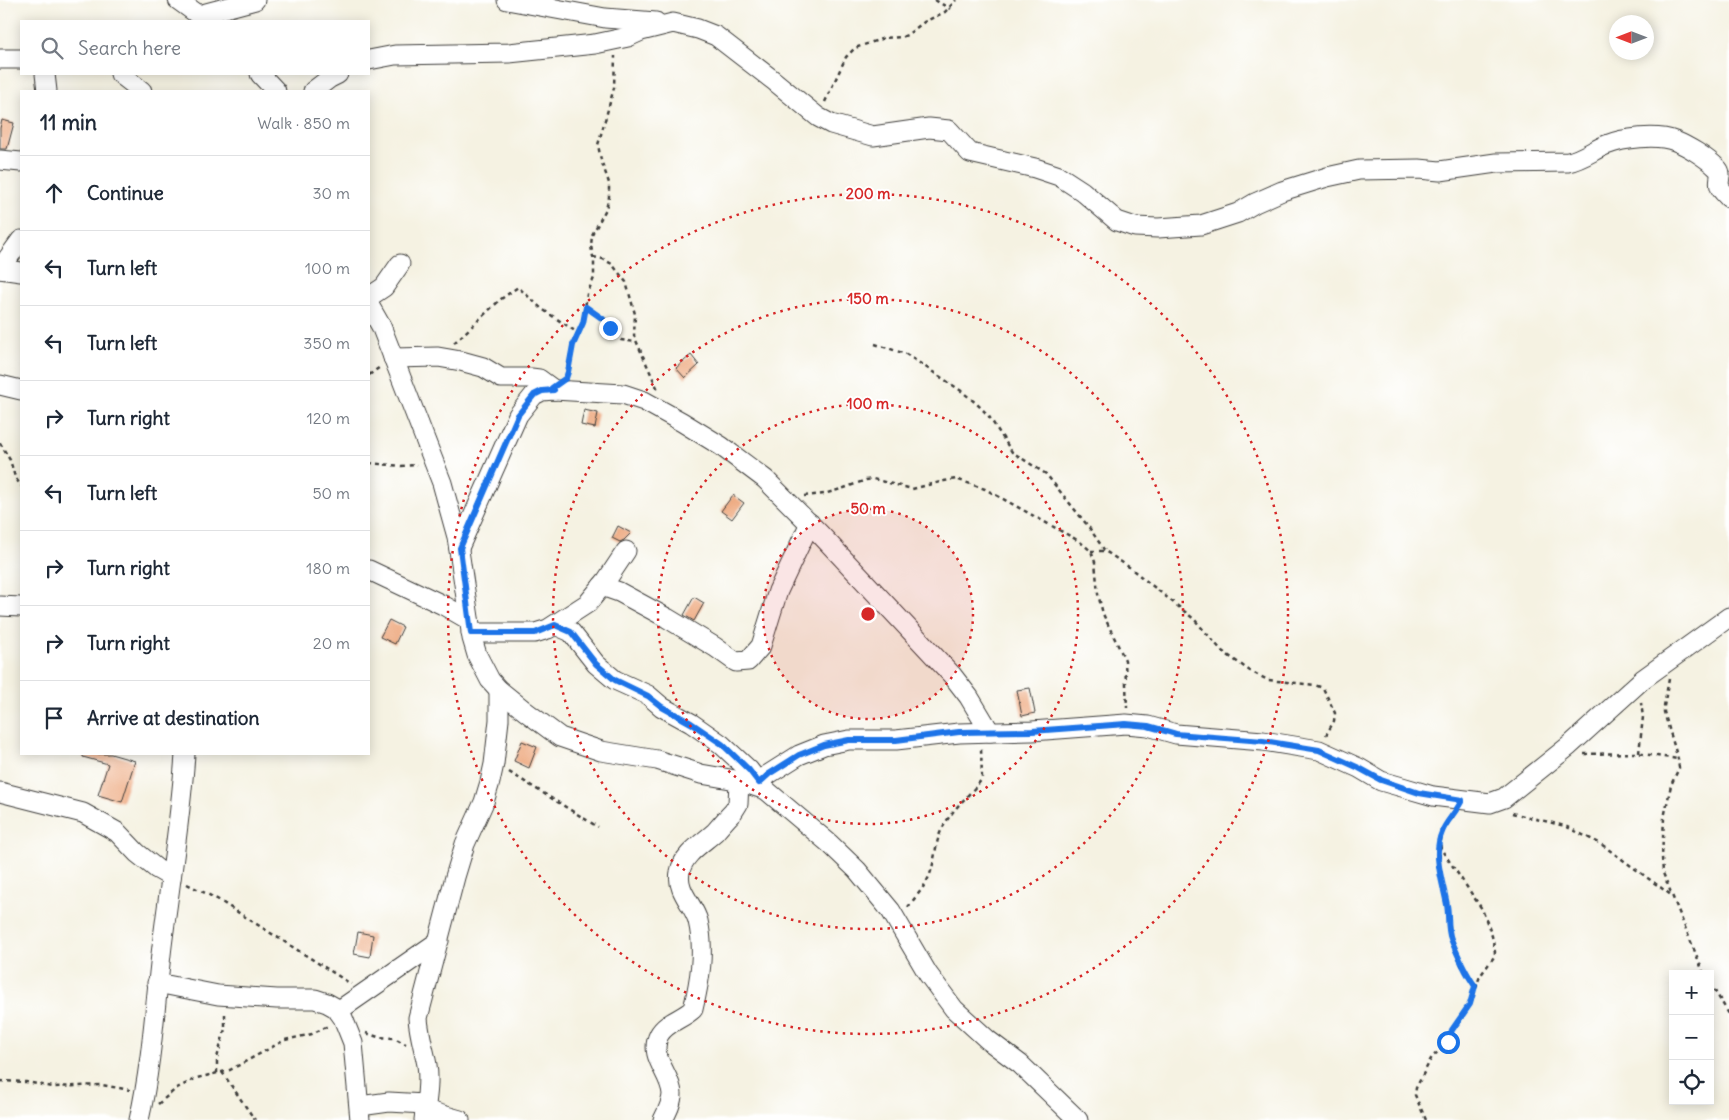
<!DOCTYPE html>
<html lang="en">
<head>
<meta charset="utf-8">
<style>
  body { margin:0; font-family:Delius,sans-serif; background:#f6f6f7; color:#1f2937 }
  .controls { position:absolute; right:15px; bottom:15px; display:grid; overflow:hidden; border-radius:0px; box-shadow:0 2px 12px #0003 }
  .controls button { width:45px; height:45px; display:grid; place-items:center; padding:0; border:0; border-bottom:1px solid #e0e1e3; background:#fff; color:#1f2937; font:25px sans-serif }
  .compass { position:absolute; left:1609px; top:15px; width:45px; height:45px; border-radius:50%; background:#fff; box-shadow:0 2px 12px #0003; rotate:270deg }
  .stop { position:absolute; width:15px; height:15px; margin:-11px; border:4px solid #1a73e8; border-radius:50%; background:#fff }
  .stop.end { background:#1a73e8; border-color:#fff; box-shadow:0 1px 5px #0008 }
  .list { margin:0; padding:0; list-style:none }
  h2 { display:flex; justify-content:space-between; align-items:center; height:65px; margin:0; padding:0 20px; font-size:21px }
  h2 small { font-size:16px; font-weight:400; color:#747a83 }
  .list li { display:grid; grid-template-columns:32px 1fr auto; gap:15px; align-items:center; box-sizing:border-box; height:75px; padding:0 20px; border-top:1px solid #e0e1e3 }
  .list b { display:block; font-size:19px; white-space:nowrap }
  .list em { font-size:16px; font-style:normal; color:#747a83 }
  .icon { flex:none; width:28px; height:28px; fill:none; stroke:currentColor; stroke-width:2; stroke-linecap:round; stroke-linejoin:round }
  .map { position:relative; flex:none; width:1729px; height:1120px; overflow:hidden }
  .search { position:absolute; background:#fff; box-shadow:0 2px 12px #0003; left:20px; top:20px; width:350px; height:55px; display:flex; align-items:center; gap:12px; box-sizing:border-box; padding:0 18px; border-radius:0px; color:#747a83; font-size:19px }
  .panel { position:absolute; background:#fff; box-shadow:0 2px 12px #0003; left:20px; top:90px; width:350px; height:665px; border-radius:0px }
  .map>svg:first-child { display:block }
  .building { fill:#eca275 }
  .lines { fill:none; stroke-linecap:round; stroke-linejoin:round }
  .minor-casing { stroke:#3d3c3a; stroke-width:21 }
  .path { stroke:#3d3c3a; stroke-width:2.5; stroke-dasharray:4 4; stroke-linecap:butt }
  .minor { stroke:#fff; stroke-width:19 }
  .route { stroke:#1a73e8; stroke-width:6 }
  .ring { fill:none; stroke:#d62828; stroke-width:2.5; stroke-dasharray:2.5 5 }
  .centre { fill:#d62828; stroke:#fff; stroke-width:2.5 }
  .ring-label { font-size:15px; text-anchor:middle; font-weight:bold; fill:#d62828; stroke:#fff; stroke-width:4; stroke-linejoin:round; paint-order:stroke }
</style>
</head>
<body>
<div class="map">
<svg width="1729" height="1120" viewBox="0 0 1729 1120">
  <rect width="100%" height="100%" fill="#fff"/>
  <filter id="ink" filterUnits="userSpaceOnUse"><feTurbulence type="fractalNoise" baseFrequency=".02" numOctaves="2"/><feDisplacementMap in="SourceGraphic" scale="10" xChannelSelector="R" yChannelSelector="G"/><feConvolveMatrix kernelMatrix="1 2 1 2 8 2 1 2 1" color-interpolation-filters="sRGB"/></filter>
  <filter id="wash" filterUnits="userSpaceOnUse"><feTurbulence type="fractalNoise" baseFrequency=".0096" numOctaves="4" result="noise"/><feDisplacementMap in="SourceGraphic" scale="20" xChannelSelector="R" yChannelSelector="G"/><feGaussianBlur stdDeviation="1.12" result="paint"/><feColorMatrix in="noise" values="0 0 0 0 0 0 0 0 0 0 0 0 0 0 0 0 0 1.4 0 .05"/><feComposite in="paint" operator="in"/></filter>
  <g filter="url(#wash)">
    <rect width="100%" height="100%" fill="#f5f2e2"/>
    <g id="blocks">
      <g class="building">
        <polygon points="2,120 14,123 7,149 0,149 0,128"/>
        <polygon points="691,355 699,365 685,378 676,368"/>
        <polygon points="584,410 598,413 595,428 581,425"/>
        <polygon points="733,495 744,503 732,519 721,511"/>
        <polygon points="618,526 631,533 624,540 620,542 612,538"/>
        <polygon points="694,597 704,603 694,621 684,615"/>
        <polygon points="389,620 403,627 395,644 380,637"/>
        <polygon points="1030,688 1035,713 1022,716 1017,690"/>
        <polygon points="522,741 537,747 529,768 514,761"/>
        <polygon points="83,754 111,754 135,761 122,802 98,795 108,764 83,757"/>
        <polygon points="358,932 373,935 370,957 354,954"/>
      </g>
    </g>
  </g>
  <g filter="url(#ink)">
    <use href="#blocks" fill-opacity="0" stroke="#3d3c3a" stroke-width="1"/>
    <g class="lines">
      <g class="minor-casing">
        <g id="minor">
          <polyline points="178,0 207,21"/>
          <polyline points="507,0 605,18 656,22"/>
          <polyline points="199,15 255,0"/>
          <polyline points="0,59 21,59"/>
          <path d="M369,60L395,55L509,53L595,44L628,37L641,31L673,23L698,29L716,36L773,80L818,117L831,124L873,136L929,128L949,130L970,153L1035,168L1059,176L1082,191L1117,221L1135,227L1158,228L1201,225L1238,213L1255,203L1282,191L1327,177L1359,170L1419,169L1440,171L1496,163L1568,162C1583,159 1593,150 1606,145C1623,138 1657,134 1675,141C1688,146 1707,158 1717,168C1724,174 1716,182 1721,189C1723,192 1726,195 1729,198"/>
          <polyline points="45,74 47,91"/>
          <polyline points="120,74 142,91"/>
          <polyline points="260,74 276,91"/>
          <polyline points="313,91 330,78 338,74"/>
          <polyline points="0,160 21,162"/>
          <polyline points="0,269 21,240"/>
          <polyline points="0,269 21,272"/>
          <polyline points="369,297 384,287 400,264"/>
          <polyline points="369,305 381,326 442,483 457,537 472,638 477,655 490,680 499,690 525,711 560,737 601,751 657,760 701,774 736,780 766,790 830,844 857,870 891,911 928,974 954,1009 988,1040 1020,1064 1078,1120"/>
          <polyline points="393,358 438,357 461,361 483,367 501,378 531,378 539,379 554,390"/>
          <polyline points="0,385 21,390"/>
          <polyline points="459,548 518,415 534,395 542,391 554,390 623,394 644,401 682,422 721,446 765,479 820,534 952,675 969,697 990,732"/>
          <polyline points="369,570 443,605 469,620"/>
          <polyline points="602,586 619,592 667,618 715,647 736,662 748,661 761,646 778,591 810,523"/>
          <polyline points="0,606 21,607"/>
          <polyline points="555,625 571,632 596,664 615,680 648,695 662,707 691,723 721,744 749,770 759,783"/>
          <polyline points="471,633 535,633 548,629 588,603 606,581 626,551"/>
          <polyline points="756,785 769,774 799,755 824,745 849,740 896,740 959,733 1032,731 1126,724 1148,726 1176,734 1263,741 1319,750 1359,768 1381,781 1402,787 1433,796 1490,803 1504,798 1569,746 1643,679 1729,617"/>
          <polyline points="0,792 83,813 117,832 137,853 157,869 171,877"/>
          <polyline points="157,983 218,995 277,999 315,999 327,1003 336,1008 343,1018 353,1043 360,1120"/>
          <polyline points="338,1011 439,941"/>
          <polyline points="360,1106 389,1102 425,1104"/>
          <polyline points="425,1110 460,1120"/>
          <path d="M139,1120C152,1063 155,1004 162,946C170,882 181,818 185,754"/>
          <path d="M424,1120C426,1102 430,1083 427,1065C424,1049 419,1034 418,1018L455,877L465,844L484,802L490,782L494,764L499,720V690"/>
          <path d="M663,1120C667,1112 672,1103 672,1094C671,1073 648,1057 659,1035C666,1022 683,1019 693,1009C700,980 705,951 698,921C694,905 676,891 680,872C683,854 703,843 715,832C721,825 727,818 733,812L738,804L739,781"/>
        </g>
      </g>
      <g class="path">
        <polyline points="935,0 950,9"/>
        <polyline points="825,102 846,57 855,48 884,38 902,37 907,35 924,22 945,12 956,0"/>
        <polyline points="593,257 603,259 612,264 626,282 635,314 634,336 659,392"/>
        <polyline points="586,307 603,319 621,340 635,342"/>
        <polyline points="454,343 501,299 518,287 542,309 578,333"/>
        <polyline points="875,344 906,354 960,390 976,403 988,415 1012,452 1046,474 1088,526 1105,551"/>
        <polyline points="567,374 573,345 583,323 587,294 594,278 594,262 591,246 592,235 606,209 609,197 609,183 601,160 598,145 614,88 615,56"/>
        <polyline points="369,375 380,367"/>
        <polyline points="0,443 10,460 15,477 21,486"/>
        <polyline points="369,463 401,466 417,465"/>
        <polyline points="804,496 824,494 844,488 866,480 873,479 912,489 944,481 956,479 985,489 1079,541 1091,551 1095,562 1098,594 1103,614 1125,660 1127,708"/>
        <polyline points="1091,551 1105,551 1129,567 1194,619 1222,651 1250,671 1268,680 1315,685 1323,688 1335,713 1334,721 1326,735"/>
        <polyline points="1669,679 1664,706 1664,712 1678,759 1679,768 1671,785 1664,818 1662,857 1663,873 1704,974"/>
        <polyline points="1639,753 1643,717 1641,703"/>
        <polyline points="1584,754 1636,753 1678,759"/>
        <polyline points="509,772 598,827"/>
        <polyline points="1512,813 1565,826 1601,844 1671,895"/>
        <polyline points="1439,846 1439,865 1447,905 1450,936 1463,968 1475,986"/>
        <polyline points="187,884 217,899 351,984"/>
        <path d="M908,907C916,896 927,885 931,871C936,856 935,841 943,827C953,808 970,795 982,779L981,748"/>
        <polyline points="1710,983 1729,1014"/>
        <polyline points="366,1033 378,1037 394,1038 406,1044"/>
        <polyline points="222,1072 255,1120"/>
        <polyline points="217,1073 217,1058 225,1029 225,1012"/>
        <polyline points="0,1081 26,1082 53,1087 102,1085 130,1090"/>
        <polyline points="158,1104 177,1088 197,1078 230,1070 285,1040 312,1034 328,1026"/>
        <path d="M1426,1120L1418,1102L1415,1095L1416,1088L1432,1057L1445,1046L1452,1030L1470,1004L1480,976L1494,957L1495,952L1492,936L1482,909L1441,849C1437,834 1446,825 1454,815"/>
      </g>
      <use href="#minor" class="minor"/>
    </g>
  </g>
  <g class="lines" filter="url(#ink)">
    <path class="route" d="M610,328L603,319L586,307L583,323L573,345L568,372L566,378L552,388L554,390L542,391L534,395L518,415L460,548L471,633H535L555,625L571,632L596,664L615,680L648,696L662,707L691,723L722,744L749,770L759,783L769,774L799,755L824,745L849,740H896L959,732L1032,731L1126,724L1148,726L1176,734L1263,741L1319,750L1359,768L1381,780L1419,793L1462,800C1457,811 1445,823 1442,832C1432,855 1443,882 1447,905C1449,915 1447,929 1451,939C1458,956 1465,972 1475,986L1470,1004L1452,1030L1448,1042"/>
  </g>
  <circle cx="868" cy="614" r="105" fill="#d62828" fill-opacity=".12"/>
  <g class="ring">
    <circle cx="868" cy="614" r="105"/>
    <circle cx="868" cy="614" r="210"/>
    <circle cx="868" cy="614" r="315"/>
    <circle cx="868" cy="614" r="420"/>
  </g>
  <circle cx="868" cy="614" r="8" class="centre"/>
  <g class="ring-label">
    <text x="868" y="199">200 m</text>
    <text x="868" y="304">150 m</text>
    <text x="868" y="409">100 m</text>
    <text x="868" y="514">50 m</text>
  </g>
</svg>
<div class="controls">
<button>+</button>
<button>−</button>
<button><svg class="icon" aria-label="locate" viewBox="0 0 24 24"><circle cx="12" cy="12" r="6"/><path d="M12 2v4M12 18v4M2 12h4M18 12h4"/></svg></button>
</div>
<svg class="compass" viewBox="-18 -18 36 36"><path d="M0-13l5 13h-10z" fill="#e53935"/><path d="M0 13l5-13h-10z" fill="#747a83"/></svg>
<div class="stop" style="left:1448px;top:1042px"></div>
<div class="stop end" style="left:610px;top:328px"></div>
<div class="search"><svg class="icon" aria-label="search" viewBox="0 0 24 24"><circle cx="10" cy="10" r="6"/><path d="M15 15l6 6"/></svg>Search here</div>
<section class="panel">
<h2>11 min<small>Walk · 850 m</small></h2>
<ul class="list">
<li><svg class="icon" aria-label="ahead" viewBox="0 0 24 24"><path d="M12 20V5M6 11l6-6 6 6"/></svg><div><b>Continue</b></div><em>30 m</em></li>
<li><svg class="icon" aria-label="left" viewBox="0 0 24 24"><path d="M17 20v-9H6M10 6l-5 5 5 5"/></svg><div><b>Turn left</b></div><em>100 m</em></li>
<li><svg class="icon" aria-label="left" viewBox="0 0 24 24"><path d="M17 20v-9H6M10 6l-5 5 5 5"/></svg><div><b>Turn left</b></div><em>350 m</em></li>
<li><svg class="icon" aria-label="right" viewBox="0 0 24 24"><path d="M7 20v-9h11M14 6l5 5-5 5"/></svg><div><b>Turn right</b></div><em>120 m</em></li>
<li><svg class="icon" aria-label="left" viewBox="0 0 24 24"><path d="M17 20v-9H6M10 6l-5 5 5 5"/></svg><div><b>Turn left</b></div><em>50 m</em></li>
<li><svg class="icon" aria-label="right" viewBox="0 0 24 24"><path d="M7 20v-9h11M14 6l5 5-5 5"/></svg><div><b>Turn right</b></div><em>180 m</em></li>
<li><svg class="icon" aria-label="right" viewBox="0 0 24 24"><path d="M7 20v-9h11M14 6l5 5-5 5"/></svg><div><b>Turn right</b></div><em>20 m</em></li>
<li><svg class="icon" aria-label="arrive" viewBox="0 0 24 24"><path d="M6 21V4h12l-3 4 3 4H6"/></svg><div><b>Arrive at destination</b></div></li>
</ul>
</section>
</div>
</body>
</html>
